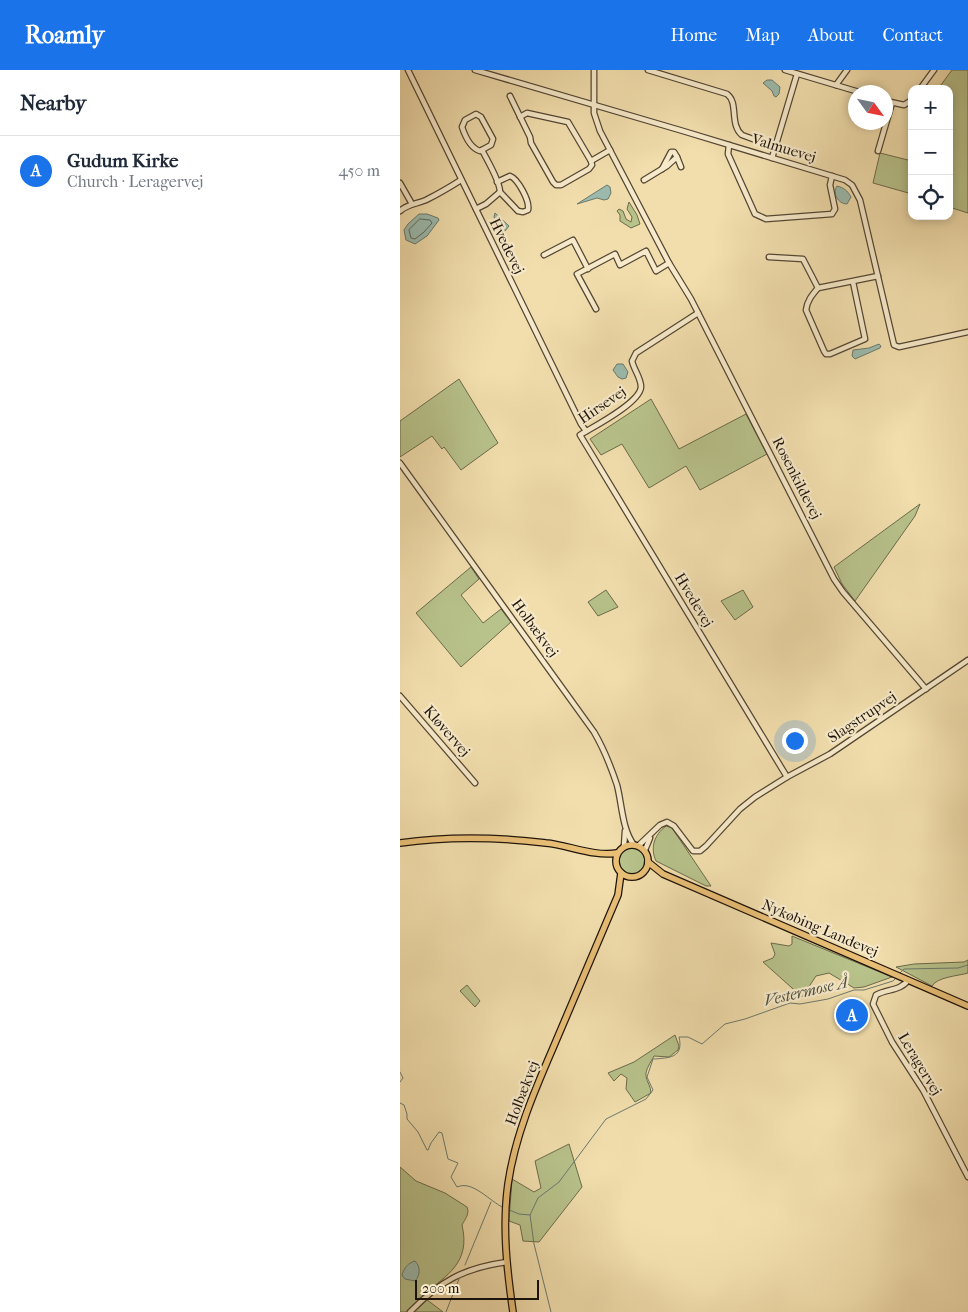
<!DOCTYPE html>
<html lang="en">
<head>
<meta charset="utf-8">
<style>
  body { margin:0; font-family:"IM FELL French Canon",serif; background:#f6f6f7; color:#1f2937 }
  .controls { position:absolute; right:15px; top:15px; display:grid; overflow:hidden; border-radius:10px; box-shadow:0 2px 8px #0003 }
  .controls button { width:45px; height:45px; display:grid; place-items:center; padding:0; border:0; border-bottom:1px solid #e0e1e3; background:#fff; color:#1f2937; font:25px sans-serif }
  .compass { position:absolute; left:448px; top:15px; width:45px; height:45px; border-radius:50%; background:#fff; box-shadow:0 2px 8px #0003; rotate:123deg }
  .scale { position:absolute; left:15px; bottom:12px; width:124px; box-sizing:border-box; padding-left:5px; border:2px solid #1e140b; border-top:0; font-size:14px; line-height:18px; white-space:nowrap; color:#1e140b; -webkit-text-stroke:4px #f7eaca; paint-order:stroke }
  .you { position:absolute; left:394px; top:670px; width:18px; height:18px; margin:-12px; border:4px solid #fff; border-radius:50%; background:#1a73e8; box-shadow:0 0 0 8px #1a73e833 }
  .badge { display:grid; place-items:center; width:32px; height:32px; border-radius:50%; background:#1a73e8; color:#fff; font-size:16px; font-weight:700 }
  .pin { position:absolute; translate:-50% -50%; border:2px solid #fff; box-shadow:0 1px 5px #0006 }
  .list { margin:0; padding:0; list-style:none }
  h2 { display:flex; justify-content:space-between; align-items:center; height:65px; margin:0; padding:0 20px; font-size:21px }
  h2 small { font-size:16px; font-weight:400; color:#747a83 }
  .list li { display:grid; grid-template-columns:32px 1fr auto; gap:15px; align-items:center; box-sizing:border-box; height:70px; padding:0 20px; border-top:1px solid #e0e1e3 }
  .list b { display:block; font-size:19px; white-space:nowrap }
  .list p { margin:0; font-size:16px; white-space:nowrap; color:#747a83 }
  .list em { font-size:16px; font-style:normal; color:#747a83 }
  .icon { flex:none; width:28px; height:28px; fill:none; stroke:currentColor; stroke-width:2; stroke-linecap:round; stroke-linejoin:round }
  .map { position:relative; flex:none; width:568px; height:1242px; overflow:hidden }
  header { display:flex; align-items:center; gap:30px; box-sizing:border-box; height:70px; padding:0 25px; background:#1a73e8; color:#fff }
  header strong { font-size:24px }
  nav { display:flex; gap:28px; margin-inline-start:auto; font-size:18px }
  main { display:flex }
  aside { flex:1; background:#fff }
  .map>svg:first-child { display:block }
  .green { fill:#b8c28b; stroke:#6b6b4b }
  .water { fill:#9cbcaf; stroke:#6a796d }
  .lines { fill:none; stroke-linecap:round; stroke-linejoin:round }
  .shore { stroke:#5d685d; stroke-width:1 }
  .stream { stroke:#6a796d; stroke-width:1 }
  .minor-casing { stroke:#534634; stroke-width:7 }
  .major-casing { stroke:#1e140b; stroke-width:8 }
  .minor { stroke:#f7eaca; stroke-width:4.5 }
  .major { stroke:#e9bf76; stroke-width:5.5 }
  .labels { text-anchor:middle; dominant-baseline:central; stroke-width:4.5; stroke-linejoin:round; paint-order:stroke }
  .street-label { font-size:15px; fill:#1e140b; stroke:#f7eaca }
  .water-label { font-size:16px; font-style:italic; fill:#4a4f44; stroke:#f7eaca }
</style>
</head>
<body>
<header>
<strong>Roamly</strong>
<nav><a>Home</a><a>Map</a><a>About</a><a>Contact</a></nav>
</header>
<main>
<aside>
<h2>Nearby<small></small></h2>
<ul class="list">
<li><span class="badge">A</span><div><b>Gudum Kirke</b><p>Church · Leragervej</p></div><em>450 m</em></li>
</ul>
</aside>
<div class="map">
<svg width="568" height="1242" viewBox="0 0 568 1242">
  <rect width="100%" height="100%" fill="#f2dead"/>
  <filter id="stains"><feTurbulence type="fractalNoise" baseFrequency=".004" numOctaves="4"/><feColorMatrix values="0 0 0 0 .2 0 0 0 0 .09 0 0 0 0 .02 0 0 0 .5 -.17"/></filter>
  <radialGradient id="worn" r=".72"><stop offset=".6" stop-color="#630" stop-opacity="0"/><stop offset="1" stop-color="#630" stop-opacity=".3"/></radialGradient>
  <g class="green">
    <polygon points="552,0 568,0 568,143 549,137 549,19 538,19"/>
    <polygon points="480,83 512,91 512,124 473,113"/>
    <polygon points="229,132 237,145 240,154 231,158 220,151 220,145 217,141 219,139 223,141 226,149 231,152 232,147 227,139"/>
    <polygon points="59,309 98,373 61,400 44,377 42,379 32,366 0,387 0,351"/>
    <polygon points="251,329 279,379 346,344 367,384 300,420 286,396 249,418 222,374 201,385 190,369"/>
    <polygon points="520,434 515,446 455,531 442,514 434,497"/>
    <polygon points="71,497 79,509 61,525 83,553 101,539 111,552 61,597 16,543"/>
    <polygon points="206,520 218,537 198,546 188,532"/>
    <polygon points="343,520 353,537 335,550 321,531"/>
    <path d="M266,756L272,758L311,816H306L256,791C250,778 254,765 266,756Z"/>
    <circle cx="232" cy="791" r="14"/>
    <polygon points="392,866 492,907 464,917 454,918 429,903 416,906 402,927 363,892 373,888 375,884 371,873 389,876 392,874"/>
    <path d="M568,890V903C558,906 537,907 532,916L496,897L514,894L564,892Z"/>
    <polygon points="67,915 80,931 75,937 60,921"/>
    <polygon points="455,933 464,943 464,947 447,960 438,945 440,941"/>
    <path d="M275,965L279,976L278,980L269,987L254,986C251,992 245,1000 246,1006C247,1013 251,1016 251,1023L235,1032L226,1019L227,1008L221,1004L214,1011L208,1003L234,992Z"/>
    <polygon points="169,1074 182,1117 139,1172 123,1171 120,1155 109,1151 112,1109 134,1122 141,1118 135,1091"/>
    <path d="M0,1097L16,1111L45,1123L67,1137C70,1144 65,1149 62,1155C71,1193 47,1205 22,1226L43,1242H0Z"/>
  </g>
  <g class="water">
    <polygon points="367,10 372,10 380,17 379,24 376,27 374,26 372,21 363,13"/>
    <polygon points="207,115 210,117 211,123 208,129 204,130 197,128 177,134"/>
    <path d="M437,116C444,118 447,120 451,127L447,134C438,134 432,123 437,116Z"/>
    <polygon points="95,143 109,156 105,161 101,161 94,147"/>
    <polygon points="19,144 27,144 38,148 39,150 27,166 15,174 6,170 4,160 8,154"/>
    <polygon points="479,274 481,276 480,278 455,289 452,286 453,280 469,278"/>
    <polygon points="217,294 223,294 228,302 226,308 222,309 218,307 213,300"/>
    <path d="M15,1191C21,1197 20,1206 15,1211L5,1209L2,1205C4,1198 8,1193 15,1191Z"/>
  </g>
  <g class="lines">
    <polygon class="shore" points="20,149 30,150 32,153 24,162 15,169 11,168 9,160"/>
    <g class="stream">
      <polyline points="499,904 504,899 558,898 568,895"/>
      <polyline points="0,1002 3,1008 0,1012"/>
      <path d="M0,1033L4,1035L7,1044V1049L18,1062L27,1080H28L31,1073L39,1062L42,1063L48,1089L58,1093L51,1107L57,1117C73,1110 89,1131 104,1138"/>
      <polyline points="107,1139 119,1144 130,1145"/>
      <polyline points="65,1195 91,1132"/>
      <polyline points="46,1242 59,1209"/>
      <path d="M151,1242L134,1174L130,1145L138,1128L159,1112L206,1049L246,1029L253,1020L247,1007L253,989C269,988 284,988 279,967H288L302,974L325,954L345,949L390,933L400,934L428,929L454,920H464L493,911L497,907"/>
    </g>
    <g class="minor-casing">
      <g id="minor">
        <polyline points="8,0 181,354 186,361"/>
        <polyline points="75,0 283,61 445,110 452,115 460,130 494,275 499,277 568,262"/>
        <polyline points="194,0 194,43 200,61 269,193 291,229 434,509 443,522 526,619"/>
        <path d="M248,0L327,24C339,33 329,54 342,65L375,77"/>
        <polyline points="385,0 459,22"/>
        <polyline points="436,15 447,0"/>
        <polyline points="520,19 534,0"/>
        <polyline points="110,26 130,67 131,73 153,112 156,115 161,115 189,99 192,95 191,91 210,80"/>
        <polyline points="486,31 504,35 512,30"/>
        <path d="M76,44L81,47L93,69L91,75L80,81C70,78 65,66 62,57L65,50Z"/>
        <polyline points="120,47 127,43 168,52 191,91"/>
        <polyline points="329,75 328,84 355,144 366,149 432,144 435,139 430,115 432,106"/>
        <path d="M82,80C87,90 100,111 100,122L118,141L123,142L128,140C130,131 118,109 110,106L97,112"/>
        <polyline points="478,81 492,33"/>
        <polyline points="372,88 397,4"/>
        <polyline points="262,99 271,82 274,82 277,87"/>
        <polyline points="244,110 267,96 277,87 281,97"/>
        <polyline points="0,113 12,134"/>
        <polyline points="76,139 86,134 100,122"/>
        <path d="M0,141C8,134 17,134 26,130C38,124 50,117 61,110"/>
        <polyline points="144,185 173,170 188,199"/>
        <polyline points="369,187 403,189 418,218 478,206"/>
        <path d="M418,218C412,225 407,231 406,240L424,281L426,284H430L465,269L453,212"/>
        <polyline points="196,239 177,204 215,184 220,195 246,181 256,201 269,193"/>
        <path d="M298,243L236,283L232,291C234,300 241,308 241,317C240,333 193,357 180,365L387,707"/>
        <path d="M0,393L194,662C204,679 211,697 217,715C222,734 222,759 234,775"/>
        <polyline points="0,626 75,713"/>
        <polyline points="224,776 225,761"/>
        <polyline points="238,776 260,755 267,752 274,756 293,781 300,781 306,776 340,739 355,727 387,707 430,684 568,590"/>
        <polyline points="245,780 250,768"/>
        <path d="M508,910C501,921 486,919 476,925L473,934L492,972L523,1020L568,1107"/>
        <path d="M10,1242C40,1211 64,1198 107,1192"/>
      </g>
    </g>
    <g class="major-casing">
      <g id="major">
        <path d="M0,773C48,766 97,767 146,773C168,775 194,787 217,783"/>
        <circle cx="232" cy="791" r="16"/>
        <polyline points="248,792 263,804 568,936"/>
        <path d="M113,1242C107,1200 102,1157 108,1114C115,1066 134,1022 153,978C175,927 196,876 218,825L221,803"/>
      </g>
    </g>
    <use href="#minor" class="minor"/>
    <use href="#major" class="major"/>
  </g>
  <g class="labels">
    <g class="street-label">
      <text transform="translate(384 78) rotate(17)">Valmuevej</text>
      <text transform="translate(107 176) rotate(64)">Hvedevej</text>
      <text transform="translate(202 335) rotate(-34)">Hirsevej</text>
      <text transform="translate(397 408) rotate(63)">Rosenkildevej</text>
      <text transform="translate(294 530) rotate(59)">Hvedevej</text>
      <text transform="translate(135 558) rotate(54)">Holbækvej</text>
      <text transform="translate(462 647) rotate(-34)">Slagstrupvej</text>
      <text transform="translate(47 661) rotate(49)">Kløvervej</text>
      <text transform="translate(420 858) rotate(23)">Nykøbing Landevej</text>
      <text transform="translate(520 994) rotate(59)">Leragervej</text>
      <text transform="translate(122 1023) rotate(-69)">Holbækvej</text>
    </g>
    <g class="water-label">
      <text transform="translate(406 921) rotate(-13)">Vestermose Å</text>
    </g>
  </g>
  <rect width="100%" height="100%" filter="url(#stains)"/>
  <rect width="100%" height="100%" fill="url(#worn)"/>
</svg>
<div class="controls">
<button>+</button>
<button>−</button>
<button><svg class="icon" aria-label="locate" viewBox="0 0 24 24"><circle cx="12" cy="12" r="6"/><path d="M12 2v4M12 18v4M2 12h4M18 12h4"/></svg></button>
</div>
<svg class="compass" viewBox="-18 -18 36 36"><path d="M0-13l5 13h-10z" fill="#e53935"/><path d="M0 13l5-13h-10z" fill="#747a83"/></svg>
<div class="scale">200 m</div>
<div class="you"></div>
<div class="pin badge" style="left:452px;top:945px">A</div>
</div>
</main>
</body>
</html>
